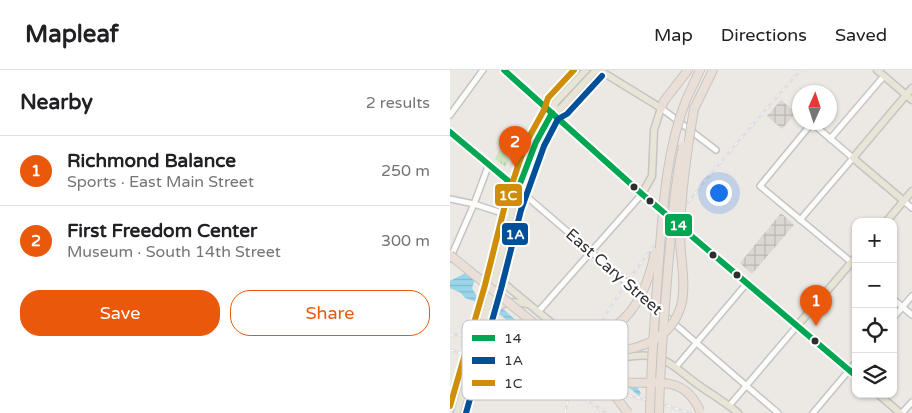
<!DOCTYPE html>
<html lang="en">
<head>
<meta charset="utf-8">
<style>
  body { margin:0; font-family:"Varela Round",sans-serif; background:#f2f2f2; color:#202124 }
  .controls { position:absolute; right:15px; bottom:15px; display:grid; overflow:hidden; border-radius:10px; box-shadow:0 1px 4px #0004 }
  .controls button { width:45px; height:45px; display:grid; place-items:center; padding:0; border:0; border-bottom:1px solid #e0e0e0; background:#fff; color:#202124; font:25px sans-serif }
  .compass { position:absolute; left:342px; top:15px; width:45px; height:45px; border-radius:50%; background:#fff; box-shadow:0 1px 4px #0004; rotate:3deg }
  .you { position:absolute; left:268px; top:122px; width:18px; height:18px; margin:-12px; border:4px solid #fff; border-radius:50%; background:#1a73e8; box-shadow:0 0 0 8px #1a73e833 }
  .badge { display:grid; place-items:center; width:32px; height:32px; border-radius:50%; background:#ea580c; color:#fff; font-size:16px; font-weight:700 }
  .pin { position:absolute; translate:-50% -41px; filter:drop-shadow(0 1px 2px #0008) }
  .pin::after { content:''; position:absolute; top:26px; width:18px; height:15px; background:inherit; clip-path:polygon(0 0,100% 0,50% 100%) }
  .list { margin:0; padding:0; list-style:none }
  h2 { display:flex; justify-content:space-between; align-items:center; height:65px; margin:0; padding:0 20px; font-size:21px }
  h2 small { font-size:16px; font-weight:400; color:#757577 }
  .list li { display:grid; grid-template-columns:32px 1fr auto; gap:15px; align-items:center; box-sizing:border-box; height:70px; padding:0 20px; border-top:1px solid #e0e0e0 }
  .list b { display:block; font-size:19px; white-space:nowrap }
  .list p { margin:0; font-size:16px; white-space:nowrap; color:#757577 }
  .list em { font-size:16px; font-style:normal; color:#757577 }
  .actions { display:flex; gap:10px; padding:15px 20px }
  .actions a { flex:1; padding:11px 0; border:1px solid #ea580c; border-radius:20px; text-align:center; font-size:18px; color:#ea580c }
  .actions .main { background:#ea580c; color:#fff }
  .icon { flex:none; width:28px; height:28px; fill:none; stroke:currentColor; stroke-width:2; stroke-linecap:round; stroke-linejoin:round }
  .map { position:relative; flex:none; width:462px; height:343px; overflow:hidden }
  header { display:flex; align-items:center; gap:30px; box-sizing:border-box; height:70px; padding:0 25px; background:#fff; border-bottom:1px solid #e0e0e0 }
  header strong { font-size:24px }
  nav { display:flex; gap:28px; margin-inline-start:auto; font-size:18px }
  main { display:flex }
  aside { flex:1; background:#fff }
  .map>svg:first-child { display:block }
  .park { fill:url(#park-tufts) }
  .plaza { fill:url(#plaza-grid) }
  .water { fill:url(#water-rules) }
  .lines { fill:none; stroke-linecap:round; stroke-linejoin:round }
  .minor-casing { stroke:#c5c4c5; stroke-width:8 }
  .major-casing { stroke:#c6c5c4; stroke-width:9 }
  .highway-casing { stroke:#c6c5c4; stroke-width:10 }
  .minor { stroke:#fcfcfb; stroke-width:5 }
  .major { stroke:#e8e4d6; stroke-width:6 }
  .highway { stroke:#eadfd6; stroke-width:8 }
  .rail-casing { stroke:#dfdfe1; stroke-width:3 }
  .rail { stroke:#fff; stroke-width:1; stroke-dasharray:4; stroke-linecap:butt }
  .highway-bridge-casing { stroke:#c6c5c4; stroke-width:10; stroke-linecap:butt }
  .highway-bridge { stroke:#eadfd6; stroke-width:8 }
  .bus-1-casing { stroke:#fff; stroke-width:10 }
  .bus-2-casing { stroke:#fff; stroke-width:10 }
  .bus-3-casing { stroke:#fff; stroke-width:10 }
  .bus-1 { stroke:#00a651; stroke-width:6 }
  .bus-2 { stroke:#004f99; stroke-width:6 }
  .bus-3 { stroke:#cf8e09; stroke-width:6 }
  .bus-dot { fill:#2e2e2e; stroke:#fff; stroke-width:2 }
  .labels { text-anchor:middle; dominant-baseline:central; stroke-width:4.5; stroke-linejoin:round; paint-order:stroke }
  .street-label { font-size:16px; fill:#2e2e2e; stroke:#fff }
  .key { fill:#fff; stroke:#c0c0c0; stroke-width:1 }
  .key-label { font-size:14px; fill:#2e2e2e }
  .line-badge { stroke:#fff; stroke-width:2 }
  .badge-label { font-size:14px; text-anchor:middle; font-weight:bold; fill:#fff }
</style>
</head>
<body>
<header>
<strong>Mapleaf</strong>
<nav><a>Map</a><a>Directions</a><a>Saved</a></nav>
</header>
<main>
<aside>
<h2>Nearby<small>2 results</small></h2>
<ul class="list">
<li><span class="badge">1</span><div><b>Richmond Balance</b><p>Sports · East Main Street</p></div><em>250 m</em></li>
<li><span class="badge">2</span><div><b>First Freedom Center</b><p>Museum · South 14th Street</p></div><em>300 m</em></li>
</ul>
<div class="actions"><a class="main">Save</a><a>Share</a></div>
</aside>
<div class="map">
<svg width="462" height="343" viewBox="0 0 462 343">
  <defs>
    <pattern id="park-tufts" width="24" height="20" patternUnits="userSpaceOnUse" patternTransform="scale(1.25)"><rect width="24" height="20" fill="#cee6be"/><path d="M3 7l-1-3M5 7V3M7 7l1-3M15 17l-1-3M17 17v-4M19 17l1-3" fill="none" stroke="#b1c6a4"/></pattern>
    <pattern id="plaza-grid" width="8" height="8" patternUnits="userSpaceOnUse" patternTransform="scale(1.25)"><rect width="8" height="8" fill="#dad6d2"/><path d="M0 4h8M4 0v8" fill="none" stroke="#bbb8b5"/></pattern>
    <pattern id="water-rules" width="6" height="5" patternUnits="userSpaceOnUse" patternTransform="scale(1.25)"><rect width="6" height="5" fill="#99d6ec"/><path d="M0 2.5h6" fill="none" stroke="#84b8cb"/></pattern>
  </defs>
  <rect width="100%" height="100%" fill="#ece8e4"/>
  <polygon class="park" points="53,72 64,77 56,97 45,89"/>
  <g class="plaza">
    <polygon points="331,30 346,43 332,59 317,46"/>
    <polygon points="331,143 344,155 302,204 290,193"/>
  </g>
  <path class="water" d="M21,200L27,204L22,218L28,228L53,239L115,293L136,301L147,294C165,295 182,308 191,323L189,326L164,305L151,299L143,308L135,307L116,300L89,280L52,246L29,233L15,228L11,223L0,218V211Z"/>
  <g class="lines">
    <g class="minor-casing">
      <g id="minor">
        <polyline points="211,38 266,80"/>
        <polyline points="0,45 33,0"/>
        <polyline points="380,69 434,6"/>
        <polyline points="68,119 328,343"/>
        <polyline points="0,129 24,134 61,146"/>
        <polyline points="454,131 462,138"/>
        <polyline points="350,150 403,88 362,53 310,116 406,196"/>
        <polyline points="0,189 24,134 39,94"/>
        <polyline points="443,229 462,245"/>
        <polyline points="88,242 192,124"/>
        <polyline points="443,248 462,226"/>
        <polyline points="226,297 297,213"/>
        <polyline points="279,336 347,256"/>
        <polyline points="363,343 406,292"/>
        <polyline points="452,343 462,332"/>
      </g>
    </g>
    <g class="major-casing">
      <g id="major">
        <polyline points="54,0 192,124 406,306"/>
        <polyline points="149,0 211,38 204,60 202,106 192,124"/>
        <polyline points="427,0 462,30"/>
        <polyline points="102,43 111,38 146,0"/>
        <polyline points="0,62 68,119"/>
        <polyline points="454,131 403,88 462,18"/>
        <polyline points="436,152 462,121"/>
        <path d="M46,207L137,282C165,297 175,282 201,286C219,289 233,304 247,314C261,324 275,332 288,343"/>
        <path d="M34,248C50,235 55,229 77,234"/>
        <polyline points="347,256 406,187"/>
        <polyline points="428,324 450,343"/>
        <polyline points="7,343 43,217 63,137 77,96 86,72 102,43 105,33 136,0"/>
      </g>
    </g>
    <g class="highway-casing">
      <g id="highway">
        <polyline points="236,30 250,0"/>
        <polyline points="211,38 214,31 238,0"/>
        <polyline points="244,39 263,0"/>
      </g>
    </g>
    <use href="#minor" class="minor"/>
    <use href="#major" class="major"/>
    <use href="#highway" class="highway"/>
    <g class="rail-casing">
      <g id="rail">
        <polyline points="44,257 70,281"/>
        <path d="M0,265C35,263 65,282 94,301"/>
        <polyline points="0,280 212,334 240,343"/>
        <polyline points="116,316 156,343"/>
        <path d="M115,343C129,272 180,206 224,150C264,98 307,49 351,0"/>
      </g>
    </g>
    <use href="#rail" class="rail"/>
    <g class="highway-bridge-casing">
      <g id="highway-bridge">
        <polyline points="0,185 97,264"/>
        <path d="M91,255C156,289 193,243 205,182"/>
        <path d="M95,262C105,268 114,274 125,277C162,287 215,281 230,239C238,217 229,184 230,160C231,119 237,80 244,39"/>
        <path d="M106,272C122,285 139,303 159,310C194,320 231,297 250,341"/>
        <polyline points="147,307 159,318 178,343"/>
        <path d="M200,343C201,292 205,242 209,191C213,136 216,82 236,30"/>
        <path d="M209,343C210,294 214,246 218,198C222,157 224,116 233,76"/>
      </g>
    </g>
    <use href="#highway-bridge" class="highway-bridge"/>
    <g class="bus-1-casing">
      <g id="bus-1">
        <polyline points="54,0 192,124 406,306"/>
        <polyline points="0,62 68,119"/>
        <polyline points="68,119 86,72 102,43"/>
      </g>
    </g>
    <g class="bus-2-casing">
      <polyline id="bus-2" points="16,343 51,219 71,140 94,76 108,49 117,44 152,6"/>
    </g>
    <g class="bus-3-casing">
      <polyline id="bus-3" points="0,336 35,215 55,135 69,93 78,69 94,40 98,28 124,0"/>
    </g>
    <use href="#bus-1" class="bus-1"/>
    <use href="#bus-2" class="bus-2"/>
    <use href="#bus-3" class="bus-3"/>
  </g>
  <g class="bus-dot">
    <circle cx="184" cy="117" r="4.5"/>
    <circle cx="200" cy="131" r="4.5"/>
    <circle cx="263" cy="185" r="4.5"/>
    <circle cx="287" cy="205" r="4.5"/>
    <circle cx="365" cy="271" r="4.5"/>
  </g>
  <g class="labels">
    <g class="street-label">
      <text transform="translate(164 202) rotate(41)">East Cary Street</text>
    </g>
  </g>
  <rect x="12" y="250" width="166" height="80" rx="8" class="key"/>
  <rect x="22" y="265" width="23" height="6" fill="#00a651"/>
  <rect x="22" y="287" width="23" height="7" fill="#004f99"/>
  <rect x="22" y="310" width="23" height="6" fill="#cf8e09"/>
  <g class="key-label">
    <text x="54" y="273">14</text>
    <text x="54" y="295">1A</text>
    <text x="54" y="318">1C</text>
  </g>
  <g class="line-badge">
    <rect x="44" y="113" width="29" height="24" rx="5" fill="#cf8e09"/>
    <rect x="214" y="143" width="29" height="24" rx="5" fill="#00a651"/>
    <rect x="51" y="152" width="28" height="24" rx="5" fill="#004f99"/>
  </g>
  <g class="badge-label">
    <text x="58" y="130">1C</text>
    <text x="228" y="160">14</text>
    <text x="65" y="169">1A</text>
  </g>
</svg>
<div class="controls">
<button>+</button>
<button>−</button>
<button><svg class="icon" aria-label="locate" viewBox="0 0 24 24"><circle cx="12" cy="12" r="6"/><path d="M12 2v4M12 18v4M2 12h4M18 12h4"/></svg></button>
<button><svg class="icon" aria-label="layers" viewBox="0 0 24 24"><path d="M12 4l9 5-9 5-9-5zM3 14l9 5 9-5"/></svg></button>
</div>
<svg class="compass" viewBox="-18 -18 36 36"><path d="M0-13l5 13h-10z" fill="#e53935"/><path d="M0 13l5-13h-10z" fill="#757577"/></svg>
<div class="you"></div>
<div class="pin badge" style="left:366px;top:256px">1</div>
<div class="pin badge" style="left:65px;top:97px">2</div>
</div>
</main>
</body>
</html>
